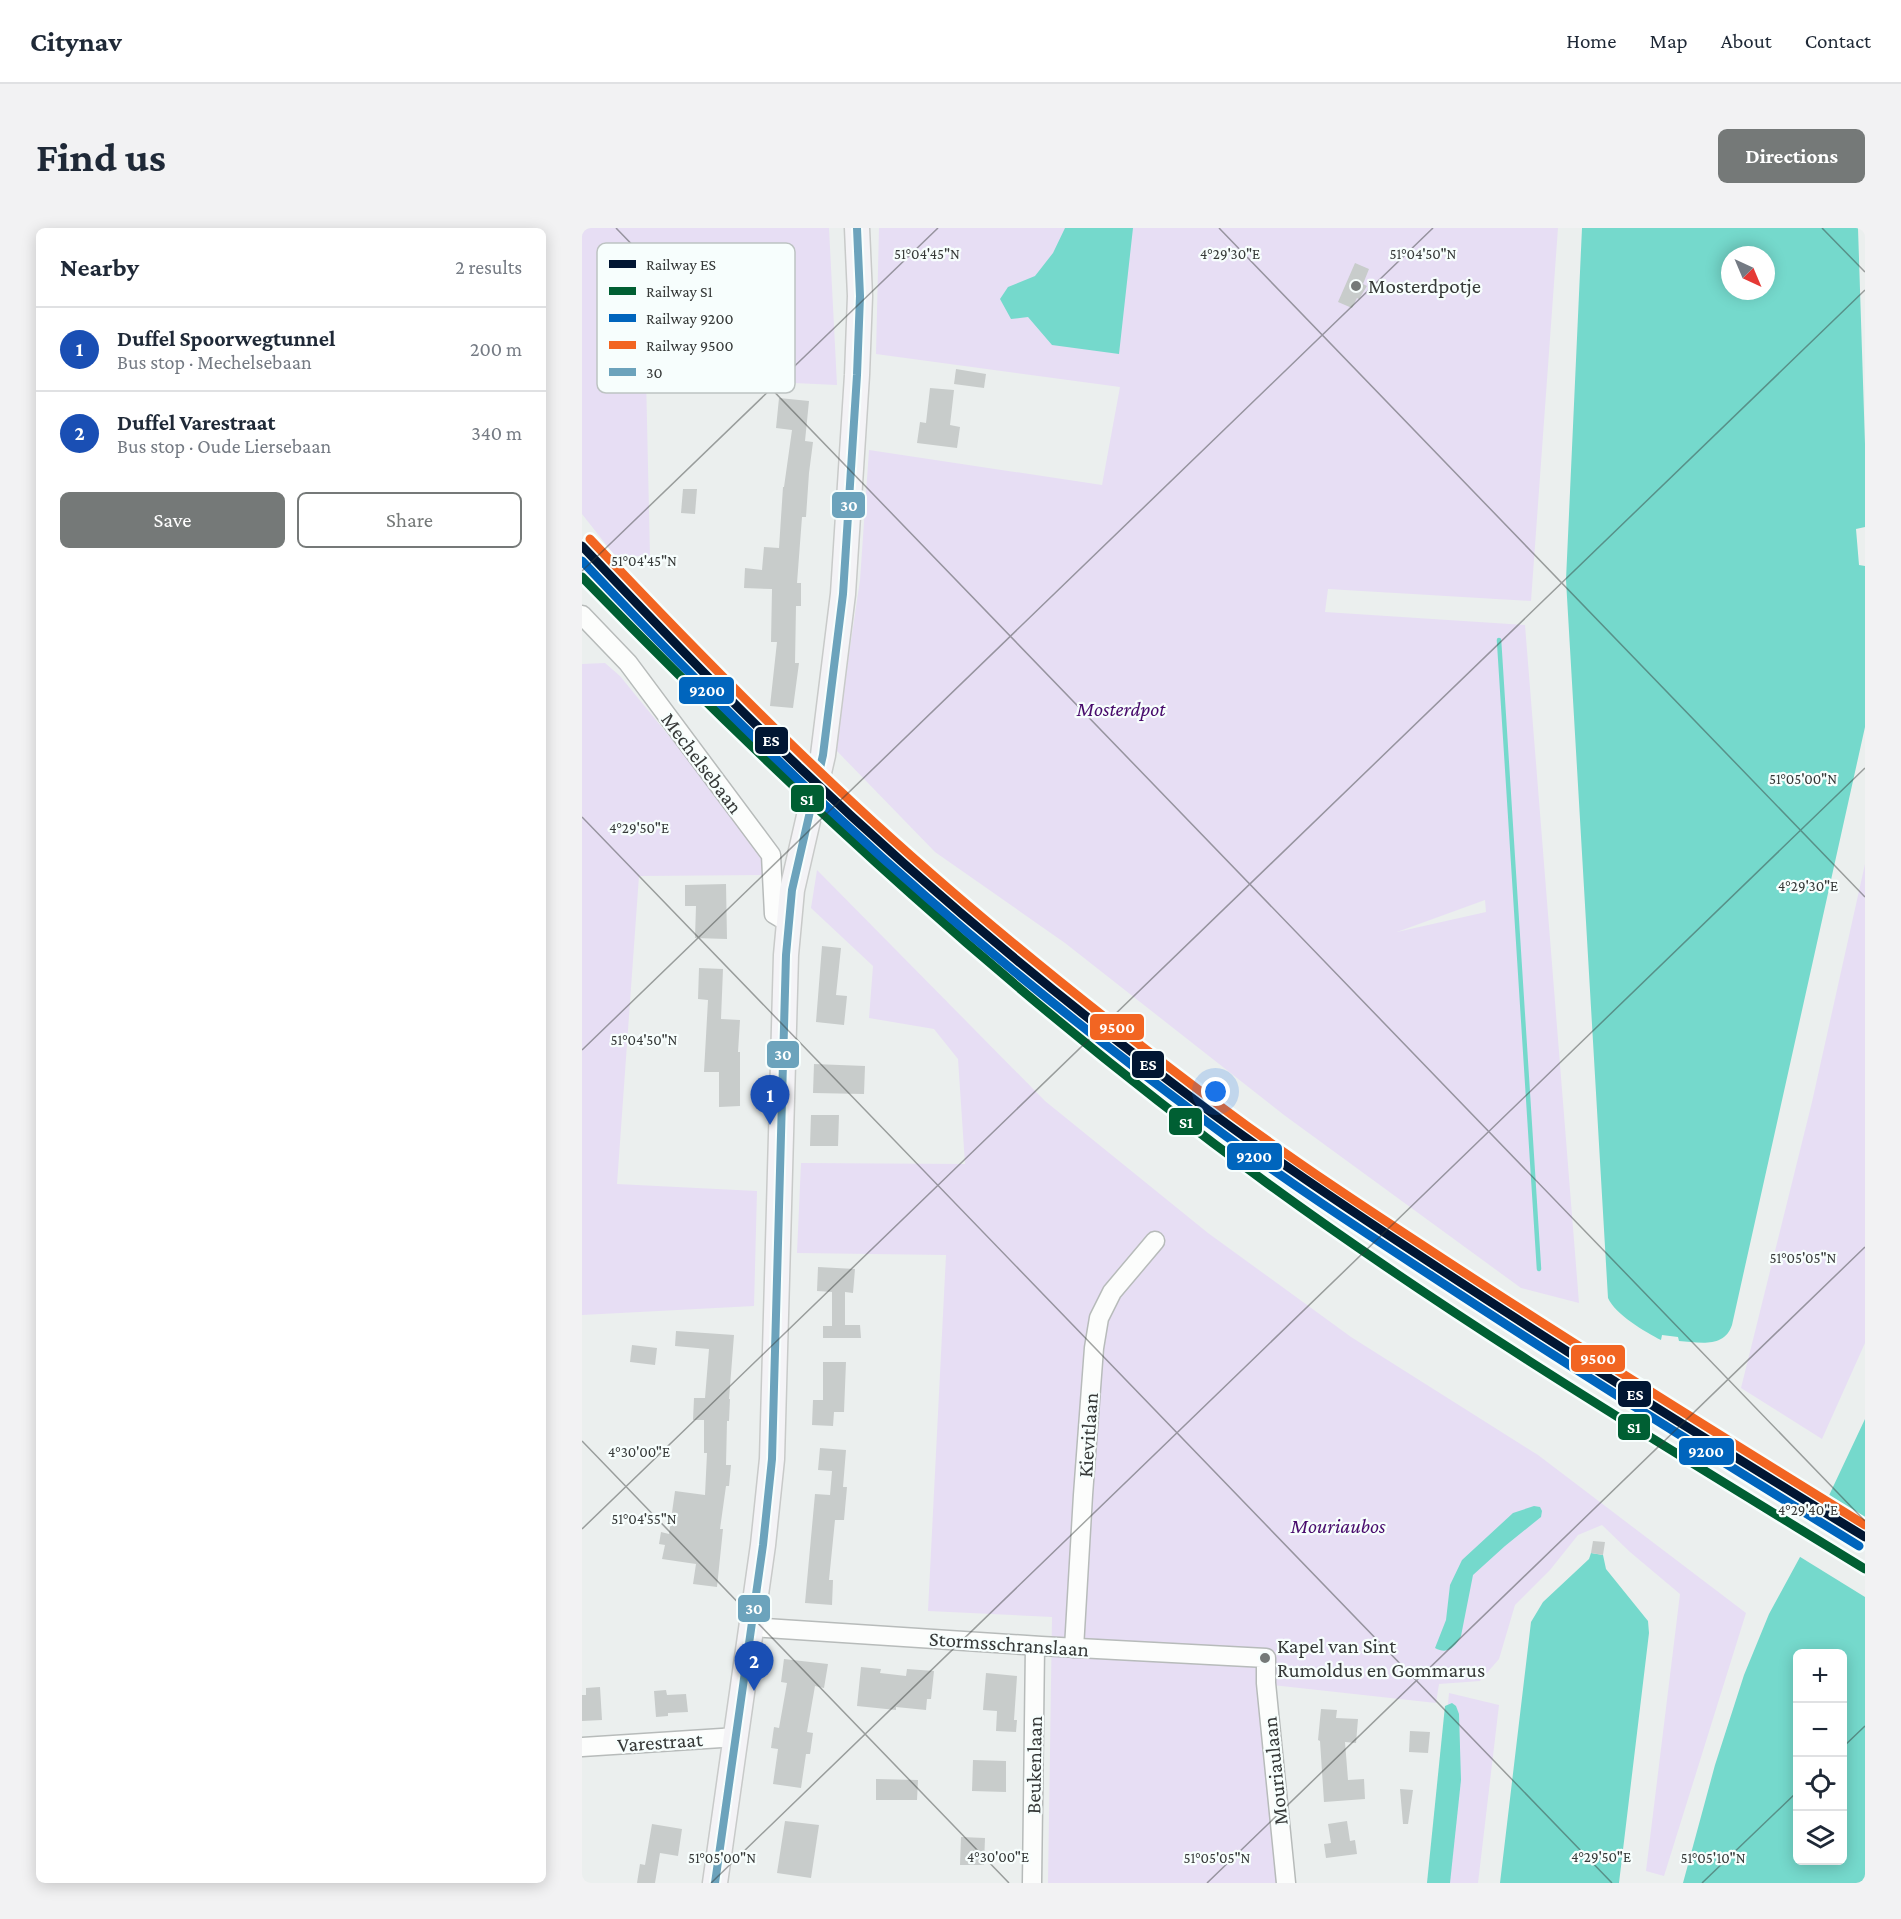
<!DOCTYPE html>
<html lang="en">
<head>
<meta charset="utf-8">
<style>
  body { margin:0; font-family:"Crimson Pro",serif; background:#f2f2f3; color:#1f2937 }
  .controls { position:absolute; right:18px; bottom:18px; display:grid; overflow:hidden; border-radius:9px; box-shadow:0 3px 15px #0003 }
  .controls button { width:54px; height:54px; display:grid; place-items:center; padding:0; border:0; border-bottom:2px solid #e0e1e3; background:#fff; color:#1f2937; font:30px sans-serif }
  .compass { position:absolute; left:1139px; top:18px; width:54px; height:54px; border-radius:50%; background:#fff; box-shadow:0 3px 15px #0003; rotate:136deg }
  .you { position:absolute; left:634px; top:864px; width:21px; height:21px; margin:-15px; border:4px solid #fff; border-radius:50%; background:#1a73e8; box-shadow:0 0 0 9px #1a73e833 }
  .badge { display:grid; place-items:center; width:39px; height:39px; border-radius:50%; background:#757978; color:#fff; font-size:20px; font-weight:700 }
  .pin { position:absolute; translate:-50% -50px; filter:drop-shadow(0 2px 3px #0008) }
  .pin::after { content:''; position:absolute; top:32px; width:21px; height:18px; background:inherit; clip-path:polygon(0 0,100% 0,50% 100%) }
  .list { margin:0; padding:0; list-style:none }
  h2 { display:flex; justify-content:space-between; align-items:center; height:78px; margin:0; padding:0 24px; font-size:26px }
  h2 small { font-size:20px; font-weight:400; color:#747a83 }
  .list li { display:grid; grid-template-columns:39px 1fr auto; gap:18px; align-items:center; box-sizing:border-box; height:84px; padding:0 24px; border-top:2px solid #e0e1e3 }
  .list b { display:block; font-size:22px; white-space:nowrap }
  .list p { margin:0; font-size:20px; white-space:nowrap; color:#747a83 }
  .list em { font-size:20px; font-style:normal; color:#747a83 }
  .actions { display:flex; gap:12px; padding:18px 24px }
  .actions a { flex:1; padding:14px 0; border:2px solid #757978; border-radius:9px; text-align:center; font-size:21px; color:#757978 }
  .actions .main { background:#757978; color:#fff }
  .icon { flex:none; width:33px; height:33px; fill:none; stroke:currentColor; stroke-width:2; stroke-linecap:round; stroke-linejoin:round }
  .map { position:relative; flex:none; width:1283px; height:1655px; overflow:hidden; border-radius:9px }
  header { display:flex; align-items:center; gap:36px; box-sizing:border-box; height:84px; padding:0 30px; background:#fff; border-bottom:2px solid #e0e1e3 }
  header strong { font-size:28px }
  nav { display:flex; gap:33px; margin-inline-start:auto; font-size:21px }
  .intro { display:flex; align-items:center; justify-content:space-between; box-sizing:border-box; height:144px; padding:0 36px }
  h1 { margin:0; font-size:42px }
  .button { padding:15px 27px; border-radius:9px; background:#757978; color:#fff; font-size:21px; font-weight:700 }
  main { display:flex; gap:36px; padding:0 36px }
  aside { flex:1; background:#fff; border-radius:9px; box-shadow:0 3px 15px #0003 }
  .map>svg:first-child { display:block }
  .green { fill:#e7def4; fill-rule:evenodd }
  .water { fill:#75d9cc; fill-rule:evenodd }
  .pier { fill:#ebefee }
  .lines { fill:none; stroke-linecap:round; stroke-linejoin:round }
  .stream { stroke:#75d9cc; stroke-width:4.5 }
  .building { fill:#c8cccb }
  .minor-casing { stroke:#b7bbba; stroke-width:21 }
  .major-casing { stroke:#c8cac9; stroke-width:27 }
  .minor { stroke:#fcfdfc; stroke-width:18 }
  .major { stroke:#f4f3f6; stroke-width:24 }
  .bus-1-casing { stroke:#f7fefd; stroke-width:12 }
  .bus-1 { stroke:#6ca3bc; stroke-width:8 }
  .rail-1-casing { stroke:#f7fefd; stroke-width:14 }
  .rail-2-casing { stroke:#f7fefd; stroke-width:14 }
  .rail-3-casing { stroke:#f7fefd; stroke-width:14 }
  .rail-4-casing { stroke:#f7fefd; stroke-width:14 }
  .rail-1 { stroke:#011633; stroke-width:9 }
  .rail-2 { stroke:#005f33; stroke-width:9 }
  .rail-3 { stroke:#0065bd; stroke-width:9 }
  .rail-4 { stroke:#f26522; stroke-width:9 }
  .ticks { fill:none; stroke:#363938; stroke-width:1.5; stroke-opacity:0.45 }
  .poi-dot { fill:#757978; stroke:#f7fefd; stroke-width:2 }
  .labels { text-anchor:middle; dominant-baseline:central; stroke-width:4.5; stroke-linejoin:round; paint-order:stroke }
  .poi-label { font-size:21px; fill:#363938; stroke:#f7fefd; text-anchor:start }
  .park-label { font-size:21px; font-style:italic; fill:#480b6c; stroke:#f7fefd }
  .street-label { font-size:21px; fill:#363938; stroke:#f7fefd }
  .key { fill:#f7fefd; stroke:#bdc3c2; stroke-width:1.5 }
  .key-label { font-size:16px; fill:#363938 }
  .ticks-label { font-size:15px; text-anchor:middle; fill:#363938; stroke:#f7fefd; stroke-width:4.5; stroke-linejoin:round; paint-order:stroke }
  .line-badge { stroke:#f7fefd; stroke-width:2 }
  .badge-label { font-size:16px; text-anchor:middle; font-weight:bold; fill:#fff }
</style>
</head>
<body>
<header>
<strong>Citynav</strong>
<nav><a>Home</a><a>Map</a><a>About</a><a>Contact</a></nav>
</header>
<div class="intro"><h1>Find us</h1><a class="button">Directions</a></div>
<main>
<aside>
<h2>Nearby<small>2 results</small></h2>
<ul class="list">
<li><span class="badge" style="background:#1a4fb4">1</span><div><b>Duffel Spoorwegtunnel</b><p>Bus stop · Mechelsebaan</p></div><em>200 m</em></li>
<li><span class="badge" style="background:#1a4fb4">2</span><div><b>Duffel Varestraat</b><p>Bus stop · Oude Liersebaan</p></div><em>340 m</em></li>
</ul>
<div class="actions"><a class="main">Save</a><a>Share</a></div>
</aside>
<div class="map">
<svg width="1283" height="1655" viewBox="0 0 1283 1655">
  <rect width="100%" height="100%" fill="#ebefee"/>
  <g class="green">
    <polygon points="0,0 247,0 255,157 64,148 68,328 33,328 0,286"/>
    <path d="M297,0H976L949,373L746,361L743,384L943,397L997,1075L939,1060L702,887L483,715L353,624L253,521L278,352L287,222L520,257L538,159L294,126ZM903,672L904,684L815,704Z"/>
    <polygon points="23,435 38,448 181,623 186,647 57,648 35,956 175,963 172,1078 0,1087 0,436"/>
    <polygon points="1283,636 1283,1115 1240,1211 1159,1160 1230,874"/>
    <polygon points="235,642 463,873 626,1005 769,1109 956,1227 1164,1385 1082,1648 1064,1643 1098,1366 1048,1324 1020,1297 996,1307 968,1342 933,1377 917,1431 898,1453 857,1456 854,1475 681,1456 699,1655 466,1655 470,1389 346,1383 364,1027 215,1025 219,935 383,936 376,831 352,801 287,790 291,738 229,680"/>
    <polygon points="867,1465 917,1477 896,1655 849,1655"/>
  </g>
  <g class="water">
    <polygon points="483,0 551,0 537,126 470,117 446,89 429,91 418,71 426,59 453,48 471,25"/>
    <path d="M1000,0H1276L1283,216V299L1274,301L1277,337L1283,338V499L1150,1097C1142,1121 1116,1114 1097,1113L1096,1109L1080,1107L1079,1112C1063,1104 1033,1086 1026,1070L984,352ZM1148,27H1184V63H1148Z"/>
    <path d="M1283,1191V1655H1101L1133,1537L1162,1447L1187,1386L1218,1329ZM1216,1426H1260V1632H1216Z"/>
    <path d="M952,1278L958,1279L960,1283L959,1289L923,1318L891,1347L879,1408C873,1419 866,1427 853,1420L864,1392L868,1357L880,1332L931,1285Z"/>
    <polygon points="1009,1325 1021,1327 1024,1341 1066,1393 1067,1405 1037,1655 918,1655 949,1394 961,1374 1007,1331"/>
    <polygon points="870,1475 874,1478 877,1486 879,1552 868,1655 845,1655 863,1478"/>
  </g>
  <polygon class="pier" points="1242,1271 1283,1297 1283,1369 1215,1327"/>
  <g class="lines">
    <polyline class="stream" points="917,412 957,1041"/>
  </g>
  <g class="building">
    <polygon points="773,35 787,41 781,56 785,58 777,71 775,70 770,80 756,74"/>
    <polygon points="374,141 404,146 402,160 372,156"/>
    <polygon points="348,160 372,162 368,197 378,199 375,220 335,215 338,194 344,195"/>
    <polygon points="197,170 227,173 223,213 231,214 227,245 224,289 220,289 215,355 219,355 219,378 214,378 213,435 217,435 211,480 188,478 195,414 189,414 190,361 162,360 163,340 180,342 182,319 197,320 201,259 202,259 210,202 194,200"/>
    <polygon points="101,261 115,261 113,286 99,285"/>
    <polygon points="144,656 145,711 113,710 114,678 103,678 103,657"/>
    <polygon points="240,718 259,720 254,767 265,768 262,797 234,794"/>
    <polygon points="117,740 141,741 139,791 158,792 156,824 158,824 158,878 137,879 137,844 122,844 126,772 116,771"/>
    <polygon points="232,836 283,838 282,866 231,865"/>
    <polygon points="229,887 257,887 256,918 228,918"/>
    <polygon points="236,1039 273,1041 271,1065 263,1064 263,1097 278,1097 279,1110 241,1110 241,1098 250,1098 250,1064 235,1063"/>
    <polygon points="94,1103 152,1107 147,1171 148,1171 147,1193 145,1193 144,1237 149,1237 147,1258 144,1258 138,1301 141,1301 135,1359 111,1356 114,1336 80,1331 83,1317 77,1316 79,1304 87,1306 93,1263 123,1267 125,1225 122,1225 122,1192 111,1192 112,1170 123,1170 127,1121 93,1118"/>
    <polygon points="50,1117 75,1120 73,1137 48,1134"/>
    <polygon points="241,1134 264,1134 262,1184 252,1184 251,1198 230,1197 231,1172 241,1172"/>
    <polygon points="238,1220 264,1222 261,1259 265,1259 262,1292 253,1292 247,1352 251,1352 250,1377 223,1375 233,1266 248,1267 250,1243 236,1242"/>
    <polygon points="1011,1313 1023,1314 1021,1327 1009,1325"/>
    <polygon points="202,1431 246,1436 242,1460 233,1458 225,1504 231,1505 228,1526 224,1526 219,1560 191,1556 196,1521 189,1520 192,1499 197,1500 205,1455 199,1454"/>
    <polygon points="279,1439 299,1441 298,1445 324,1448 325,1441 352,1443 349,1471 345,1471 344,1482 314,1479 314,1482 275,1478"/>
    <polygon points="404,1445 435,1448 432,1492 435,1492 434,1504 414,1503 415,1483 401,1482"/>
    <polygon points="18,1459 20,1492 0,1493 0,1467 4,1467 4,1460"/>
    <polygon points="84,1462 85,1467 104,1466 106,1484 86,1485 86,1488 74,1489 72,1463"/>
    <polygon points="739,1481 755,1482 754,1490 776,1491 774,1515 763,1514 766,1552 782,1551 783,1571 742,1574 738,1513 736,1512"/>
    <polygon points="828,1503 848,1504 846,1525 827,1524"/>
    <polygon points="391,1532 424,1533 424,1564 390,1563"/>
    <polygon points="294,1551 336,1552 335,1572 294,1572"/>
    <polygon points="818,1561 831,1562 826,1596 821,1596"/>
    <polygon points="203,1593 237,1597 229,1650 195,1645"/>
    <polygon points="765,1593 768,1613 773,1612 775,1626 744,1630 742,1616 749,1615 746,1596"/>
    <polygon points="70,1596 100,1601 96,1628 78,1625 73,1655 55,1655 58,1636 63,1637"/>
    <polygon points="379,1609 403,1610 402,1637 378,1637"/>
  </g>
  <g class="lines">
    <g class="minor-casing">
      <g id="minor">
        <polyline points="0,387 46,435 189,627 192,686 207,695"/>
        <polyline points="170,1399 459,1418 684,1430 684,1455 704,1655"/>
        <polyline points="492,1420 501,1267 512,1120 517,1090 530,1064 573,1013"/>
        <polyline points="0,1519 155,1509"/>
        <polyline points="450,1655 453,1418"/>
      </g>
    </g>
    <g class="major-casing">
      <polyline id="major" points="133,1655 181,1317 190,1231 204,727 210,662 241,527 261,366 275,147 278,68 275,0"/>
    </g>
    <use href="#minor" class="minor"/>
    <use href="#major" class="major"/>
    <g class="bus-1-casing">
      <polyline id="bus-1" points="133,1655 181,1317 190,1231 204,727 210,662 241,527 261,366 275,147 278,68 275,0"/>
    </g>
    <use href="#bus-1" class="bus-1"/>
    <g class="rail-1-casing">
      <path id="rail-1" d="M0,318C71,393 143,468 218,540C350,666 491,782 638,891C710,944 786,994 861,1043C1000,1134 1141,1222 1283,1309"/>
    </g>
    <g class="rail-2-casing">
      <path id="rail-2" d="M0,349C213,568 438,775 685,955C877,1095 1081,1217 1283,1341"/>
    </g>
    <g class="rail-3-casing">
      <path id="rail-3" d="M0,333C84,422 169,509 259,592C376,701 501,802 629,897C701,951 776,1000 851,1049C991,1141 1134,1230 1277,1318"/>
    </g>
    <g class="rail-4-casing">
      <path id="rail-4" d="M8,311C93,401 180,491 272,576C389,685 514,785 642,881C713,934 788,983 863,1032C1002,1123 1142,1210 1283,1297"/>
    </g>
    <use href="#rail-1" class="rail-1"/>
    <use href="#rail-2" class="rail-2"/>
    <use href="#rail-3" class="rail-3"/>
    <use href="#rail-4" class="rail-4"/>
  </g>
  <path class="ticks" d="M34,0L1283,1293M637,0L1283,669M1240,0L1283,44M0,343L356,0M0,589L1030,1655M0,822L851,0M0,1213L427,1655M0,1301L1283,62M1260,1520L1283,1498M129,1655L1283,540M625,1655L1283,1019M1120,1655L1216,1563"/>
  <g class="poi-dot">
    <circle cx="774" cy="58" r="6"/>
    <circle cx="683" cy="1430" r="6"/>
  </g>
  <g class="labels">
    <g class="poi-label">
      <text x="786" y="58">Mosterdpotje</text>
      <text x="695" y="1418">Kapel van Sint<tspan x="695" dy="24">Rumoldus en Gommarus</tspan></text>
    </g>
    <g class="park-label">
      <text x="539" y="481">Mosterdpot</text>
      <text x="756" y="1298">Mouriaubos</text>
    </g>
    <g class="street-label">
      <text transform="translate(120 535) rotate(53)">Mechelsebaan</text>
      <text transform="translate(506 1207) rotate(-86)">Kievitlaan</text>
      <text transform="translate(427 1416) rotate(4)">Stormsschranslaan</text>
      <text transform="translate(78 1514) rotate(-4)">Varestraat</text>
      <text transform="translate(452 1537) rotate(-89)">Beukenlaan</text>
      <text transform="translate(693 1543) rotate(-96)">Mouriaulaan</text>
    </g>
  </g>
  <rect x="15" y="15" width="198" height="150" rx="9" class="key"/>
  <rect x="27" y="32" width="27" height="8" fill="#011633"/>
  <rect x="27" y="59" width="27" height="8" fill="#005f33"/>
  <rect x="27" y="86" width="27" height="8" fill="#0065bd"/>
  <rect x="27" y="113" width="27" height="8" fill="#f26522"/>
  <rect x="27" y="140" width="27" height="8" fill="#6ca3bc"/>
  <g class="key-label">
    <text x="64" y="42">Railway ES</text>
    <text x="64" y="69">Railway S1</text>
    <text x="64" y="96">Railway 9200</text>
    <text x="64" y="123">Railway 9500</text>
    <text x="64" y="150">30</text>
  </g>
  <g class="ticks-label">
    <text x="345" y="31">51°04'45"N</text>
    <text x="841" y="31">51°04'50"N</text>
    <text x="648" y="31">4°29'30"E</text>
    <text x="62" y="338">51°04'45"N</text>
    <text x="1221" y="556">51°05'00"N</text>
    <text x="57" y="605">4°29'50"E</text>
    <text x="1226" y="663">4°29'30"E</text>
    <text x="62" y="817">51°04'50"N</text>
    <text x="1221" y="1035">51°05'05"N</text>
    <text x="57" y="1229">4°30'00"E</text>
    <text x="1226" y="1287">4°29'40"E</text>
    <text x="62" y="1296">51°04'55"N</text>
    <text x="416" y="1634">4°30'00"E</text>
    <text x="1019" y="1634">4°29'50"E</text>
    <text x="140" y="1635">51°05'00"N</text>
    <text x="635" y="1635">51°05'05"N</text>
    <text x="1131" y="1635">51°05'10"N</text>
  </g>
  <g class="line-badge">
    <rect x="249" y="263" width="35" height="28" rx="6" fill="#6ca3bc"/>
    <rect x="96" y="448" width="57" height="29" rx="6" fill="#0065bd"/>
    <rect x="172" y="498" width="35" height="29" rx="6" fill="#011633"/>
    <rect x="208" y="556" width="35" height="29" rx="6" fill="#005f33"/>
    <rect x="507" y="785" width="56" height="28" rx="6" fill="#f26522"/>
    <rect x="184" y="812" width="34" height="29" rx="6" fill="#6ca3bc"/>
    <rect x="549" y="822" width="34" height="29" rx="6" fill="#011633"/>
    <rect x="586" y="879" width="35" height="29" rx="6" fill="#005f33"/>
    <rect x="644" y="914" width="57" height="29" rx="6" fill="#0065bd"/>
    <rect x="988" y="1116" width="56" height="29" rx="6" fill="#f26522"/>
    <rect x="1035" y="1152" width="35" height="28" rx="6" fill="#011633"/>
    <rect x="1035" y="1185" width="34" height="28" rx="6" fill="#005f33"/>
    <rect x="1096" y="1209" width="57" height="29" rx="6" fill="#0065bd"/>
    <rect x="155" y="1366" width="34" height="29" rx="6" fill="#6ca3bc"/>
  </g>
  <g class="badge-label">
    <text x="267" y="283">30</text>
    <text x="125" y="468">9200</text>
    <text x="189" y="518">ES</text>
    <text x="225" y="577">S1</text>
    <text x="535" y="805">9500</text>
    <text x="201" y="832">30</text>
    <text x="566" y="842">ES</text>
    <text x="604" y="900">S1</text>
    <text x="672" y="934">9200</text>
    <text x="1016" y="1136">9500</text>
    <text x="1053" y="1172">ES</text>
    <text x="1052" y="1205">S1</text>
    <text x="1124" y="1229">9200</text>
    <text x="172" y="1386">30</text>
  </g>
</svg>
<div class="controls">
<button>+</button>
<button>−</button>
<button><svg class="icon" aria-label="locate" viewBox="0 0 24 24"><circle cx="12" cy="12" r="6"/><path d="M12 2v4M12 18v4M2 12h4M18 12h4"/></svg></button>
<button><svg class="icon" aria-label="layers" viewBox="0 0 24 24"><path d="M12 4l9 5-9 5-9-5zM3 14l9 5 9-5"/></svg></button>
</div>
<svg class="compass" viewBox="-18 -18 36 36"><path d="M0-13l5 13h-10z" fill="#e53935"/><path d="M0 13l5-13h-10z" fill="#747a83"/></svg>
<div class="you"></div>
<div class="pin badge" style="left:188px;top:897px;background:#1a4fb4">1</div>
<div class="pin badge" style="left:172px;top:1463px;background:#1a4fb4">2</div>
</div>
</main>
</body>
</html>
